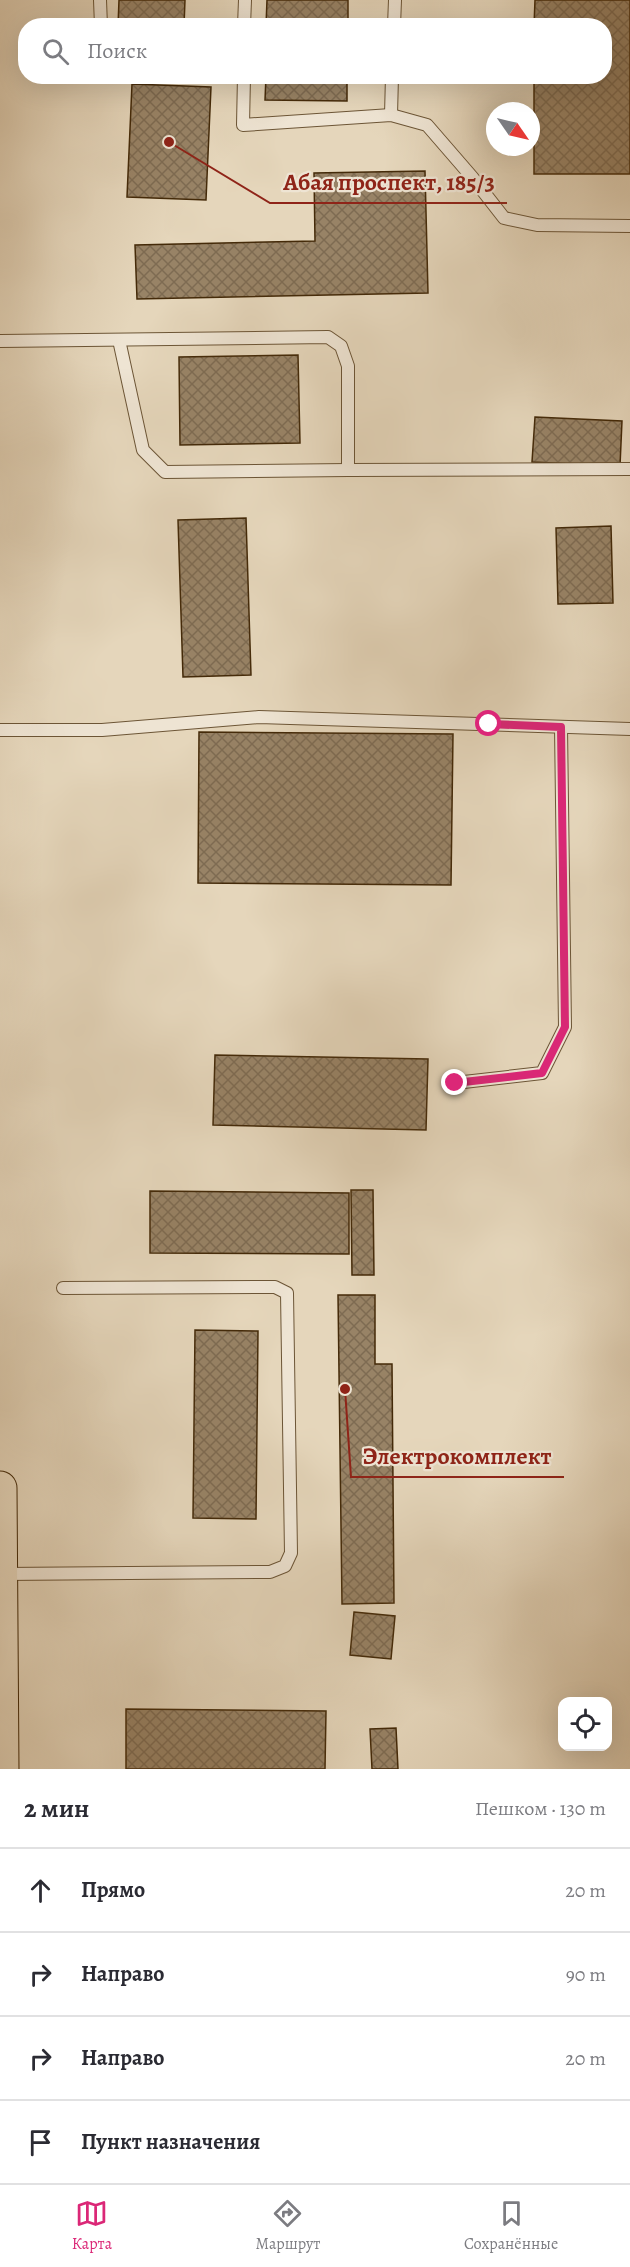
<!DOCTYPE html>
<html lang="ru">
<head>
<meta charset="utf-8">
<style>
  body { margin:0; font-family:Alegreya,serif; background:#f7f7f7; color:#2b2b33 }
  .controls { position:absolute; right:18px; bottom:18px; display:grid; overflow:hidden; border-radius:12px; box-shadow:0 6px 24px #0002 }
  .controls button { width:54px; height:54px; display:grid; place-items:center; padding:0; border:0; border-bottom:2px solid #e1e1e2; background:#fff; color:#2b2b33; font:30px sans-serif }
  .compass { position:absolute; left:486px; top:102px; width:54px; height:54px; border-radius:50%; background:#fff; box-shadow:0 6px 24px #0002; rotate:124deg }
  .stop { position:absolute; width:18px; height:18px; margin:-14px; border:4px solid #db2777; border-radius:50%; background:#fff }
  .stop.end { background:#db2777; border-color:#fff; box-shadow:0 2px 6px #0008 }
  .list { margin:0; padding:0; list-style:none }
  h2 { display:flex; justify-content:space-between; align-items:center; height:78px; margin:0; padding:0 24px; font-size:26px }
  h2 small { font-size:20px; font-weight:400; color:#7c7c81 }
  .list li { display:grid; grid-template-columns:39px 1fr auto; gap:18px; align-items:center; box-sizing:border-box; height:84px; padding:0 24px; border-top:2px solid #e1e1e2 }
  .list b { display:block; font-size:22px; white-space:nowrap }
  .list em { font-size:20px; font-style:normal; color:#7c7c81 }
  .icon { flex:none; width:33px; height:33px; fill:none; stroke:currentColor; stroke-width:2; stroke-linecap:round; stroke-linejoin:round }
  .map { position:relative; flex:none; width:630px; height:1769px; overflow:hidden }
  .search { position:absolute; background:#fff; box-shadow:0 6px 24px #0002; left:18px; right:18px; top:18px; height:66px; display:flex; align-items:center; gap:15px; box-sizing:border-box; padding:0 21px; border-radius:24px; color:#7c7c81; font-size:22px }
  .sheet { height:414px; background:#fff }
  nav { display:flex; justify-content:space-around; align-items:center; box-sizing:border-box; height:84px; border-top:2px solid #e1e1e2; background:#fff; font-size:16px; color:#7c7c81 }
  nav a { display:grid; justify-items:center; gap:3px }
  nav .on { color:#db2777 }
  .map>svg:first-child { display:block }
  .building { fill:url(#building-cross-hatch); stroke:#442a09; stroke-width:1.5 }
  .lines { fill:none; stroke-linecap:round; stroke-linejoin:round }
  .service-casing { stroke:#6c5536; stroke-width:14 }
  .primary-casing { stroke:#442a09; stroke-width:35 }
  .service { stroke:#eee4d3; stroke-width:12 }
  .primary { stroke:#e5d6bb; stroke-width:33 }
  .route { stroke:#db2777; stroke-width:8 }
  .leader { fill:none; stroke:#8f2418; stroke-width:2 }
  .callout-dot { fill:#8f2418; stroke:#eee4d3; stroke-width:2 }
  .callout-label { font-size:24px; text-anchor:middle; font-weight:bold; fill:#8f2418; stroke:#eee4d3; stroke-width:4.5; stroke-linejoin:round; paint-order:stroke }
</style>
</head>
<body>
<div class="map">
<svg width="630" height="1769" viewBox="0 0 630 1769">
  <defs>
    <pattern id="building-cross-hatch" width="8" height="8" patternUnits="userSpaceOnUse" patternTransform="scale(1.5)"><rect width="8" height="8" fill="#988366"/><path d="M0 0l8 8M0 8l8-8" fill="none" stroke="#7e6b52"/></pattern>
  </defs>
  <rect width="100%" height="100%" fill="#e5d6bb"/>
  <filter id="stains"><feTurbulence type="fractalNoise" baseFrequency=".00333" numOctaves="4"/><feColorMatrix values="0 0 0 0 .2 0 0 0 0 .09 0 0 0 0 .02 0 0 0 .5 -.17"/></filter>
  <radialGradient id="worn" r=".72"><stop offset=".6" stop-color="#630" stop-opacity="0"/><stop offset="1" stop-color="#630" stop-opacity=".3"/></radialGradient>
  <g class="building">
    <polygon points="119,0 185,0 184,26 118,26"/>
    <polygon points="267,0 348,0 348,26 266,26"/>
    <polygon points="535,0 630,0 630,174 534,174 534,76 604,76 604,26 534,26"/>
    <polygon points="266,76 347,76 347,101 265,100"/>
    <polygon points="132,84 211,87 206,200 127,197"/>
    <polygon points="425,171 428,293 137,299 135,245 315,241 314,173"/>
    <polygon points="298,355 300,443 180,445 179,357"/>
    <polygon points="535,417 622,421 620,466 532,462"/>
    <polygon points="246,518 251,675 183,677 178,520"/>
    <polygon points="611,526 613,603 558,604 556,528"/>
    <polygon points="199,732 453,734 451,885 198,883"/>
    <polygon points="215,1055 428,1059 426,1130 213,1125"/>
    <polygon points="351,1190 373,1190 374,1275 352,1275"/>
    <polygon points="150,1191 349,1193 349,1254 150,1253"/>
    <polygon points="338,1295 375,1295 375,1364 392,1364 394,1603 342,1604"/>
    <polygon points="195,1330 258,1331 256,1519 193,1518"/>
    <polygon points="354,1612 395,1616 391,1659 350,1655"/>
    <polygon points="126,1709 326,1711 325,1769 126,1769"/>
    <polygon points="396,1728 398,1769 372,1769 370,1729"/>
  </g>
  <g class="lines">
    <g class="service-casing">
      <g id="service">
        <polyline points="100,0 101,26"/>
        <polyline points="244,26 245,0"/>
        <polyline points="394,26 395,0"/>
        <polyline points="244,76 243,125 391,115 427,125 472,177 504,218 537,225 630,226"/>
        <polyline points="391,115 392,76"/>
        <polyline points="119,340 143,450 165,472 348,470"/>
        <polyline points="0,341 328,337 341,346 348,366 348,470 630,469"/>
        <polyline points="0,730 102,730 259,717 630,729"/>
        <polyline points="455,1083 542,1073 565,1027 561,727"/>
        <polyline points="2,1574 270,1572 285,1566 291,1553 287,1293 275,1287 63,1288"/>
      </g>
    </g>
    <g class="primary-casing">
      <polyline id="primary" points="0,1488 2,1769"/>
    </g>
    <use href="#service" class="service"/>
    <use href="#primary" class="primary"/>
  </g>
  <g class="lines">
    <polyline class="route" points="455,1083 542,1073 565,1027 561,727 489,724"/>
  </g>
  <path class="leader" d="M169 142L270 203H507M345 1389L351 1477H564"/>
  <g class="callout-dot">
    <circle cx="169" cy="142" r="6"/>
    <circle cx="345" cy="1389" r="6"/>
  </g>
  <g class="callout-label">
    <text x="389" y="190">Абая проспект, 185/3</text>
    <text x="457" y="1464">Электрокомплект</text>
  </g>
  <rect width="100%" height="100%" filter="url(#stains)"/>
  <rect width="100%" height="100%" fill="url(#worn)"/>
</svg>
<div class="controls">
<button><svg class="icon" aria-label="locate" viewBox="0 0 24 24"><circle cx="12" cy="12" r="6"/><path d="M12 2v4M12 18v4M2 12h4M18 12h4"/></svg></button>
</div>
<svg class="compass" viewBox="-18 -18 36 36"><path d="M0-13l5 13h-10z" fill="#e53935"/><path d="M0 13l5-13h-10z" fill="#7c7c81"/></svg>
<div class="stop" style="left:489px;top:724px"></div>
<div class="stop end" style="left:455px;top:1083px"></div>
<div class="search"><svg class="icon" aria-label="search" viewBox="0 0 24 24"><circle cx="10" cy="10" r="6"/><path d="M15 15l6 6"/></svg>Поиск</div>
</div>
<section class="sheet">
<h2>2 мин<small>Пешком · 130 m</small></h2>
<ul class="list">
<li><svg class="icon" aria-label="ahead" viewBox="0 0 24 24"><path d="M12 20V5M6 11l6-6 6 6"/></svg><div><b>Прямо</b></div><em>20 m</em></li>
<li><svg class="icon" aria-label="right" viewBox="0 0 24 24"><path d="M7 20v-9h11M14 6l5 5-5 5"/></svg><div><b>Направо</b></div><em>90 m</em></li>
<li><svg class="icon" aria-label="right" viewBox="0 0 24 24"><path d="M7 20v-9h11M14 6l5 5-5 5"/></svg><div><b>Направо</b></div><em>20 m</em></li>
<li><svg class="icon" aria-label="arrive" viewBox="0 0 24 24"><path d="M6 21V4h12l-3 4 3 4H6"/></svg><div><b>Пункт назначения</b></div></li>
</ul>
</section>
<nav>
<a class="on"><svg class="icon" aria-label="map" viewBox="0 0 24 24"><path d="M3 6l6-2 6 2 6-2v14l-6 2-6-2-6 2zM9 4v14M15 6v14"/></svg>Карта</a>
<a><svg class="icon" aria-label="directions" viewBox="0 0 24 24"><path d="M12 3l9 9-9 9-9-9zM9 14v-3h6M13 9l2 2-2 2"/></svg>Маршрут</a>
<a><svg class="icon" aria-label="saved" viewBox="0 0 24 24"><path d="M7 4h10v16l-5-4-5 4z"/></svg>Сохранённые</a>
</nav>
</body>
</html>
